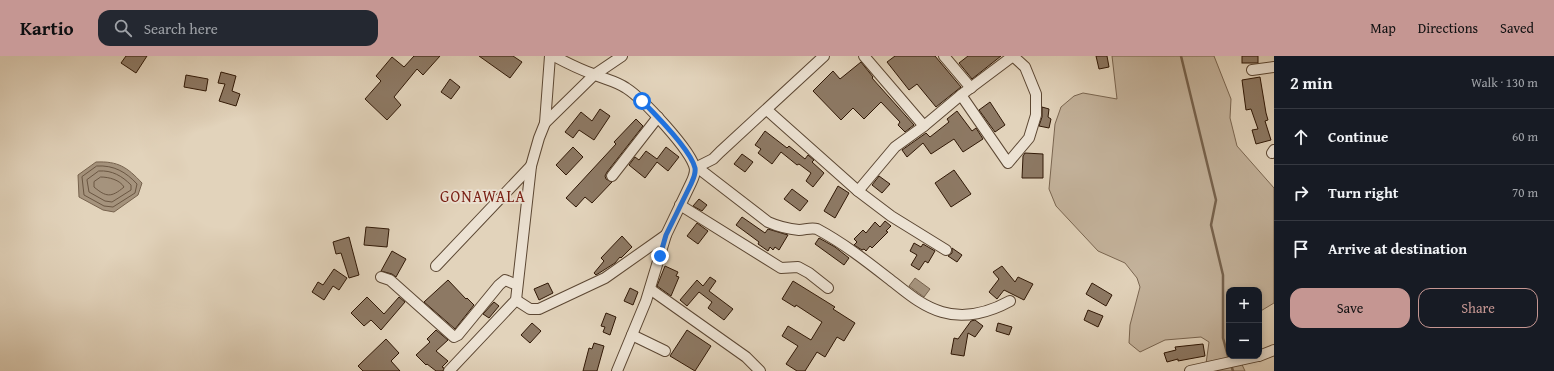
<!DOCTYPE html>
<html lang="en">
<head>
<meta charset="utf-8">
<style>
  body { margin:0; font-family:"Gentium Book Plus",serif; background:#242831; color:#f1f3f6 }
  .controls { position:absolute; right:12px; bottom:12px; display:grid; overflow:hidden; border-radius:8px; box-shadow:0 2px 6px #0003 }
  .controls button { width:36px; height:36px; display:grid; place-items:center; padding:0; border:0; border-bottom:1px solid #363941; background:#171b24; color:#f1f3f6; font:20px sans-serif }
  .stop { position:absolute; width:12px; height:12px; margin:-9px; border:3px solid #1a73e8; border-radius:50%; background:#fff }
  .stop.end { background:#1a73e8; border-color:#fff; box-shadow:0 1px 4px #0008 }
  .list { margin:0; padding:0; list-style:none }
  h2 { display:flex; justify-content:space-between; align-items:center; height:52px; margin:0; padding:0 16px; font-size:17px }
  h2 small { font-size:13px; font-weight:400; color:#9ea1a6 }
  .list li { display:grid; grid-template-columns:26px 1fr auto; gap:12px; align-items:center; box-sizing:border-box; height:56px; padding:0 16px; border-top:1px solid #363941 }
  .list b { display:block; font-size:15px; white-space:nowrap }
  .list em { font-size:13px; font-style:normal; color:#9ea1a6 }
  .actions { display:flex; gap:8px; padding:12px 16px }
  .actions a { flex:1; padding:9px 0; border:1px solid #c59692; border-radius:12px; text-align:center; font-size:14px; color:#c59692 }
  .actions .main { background:#c59692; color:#111 }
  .icon { flex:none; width:22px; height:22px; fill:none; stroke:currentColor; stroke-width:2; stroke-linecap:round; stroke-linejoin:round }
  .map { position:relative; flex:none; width:1274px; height:315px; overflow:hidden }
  header { display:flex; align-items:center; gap:24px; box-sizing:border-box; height:56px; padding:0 20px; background:#c59692; color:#111 }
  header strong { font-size:19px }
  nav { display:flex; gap:22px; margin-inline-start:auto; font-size:14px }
  .search { width:280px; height:36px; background:#242831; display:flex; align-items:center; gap:10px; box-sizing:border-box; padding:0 14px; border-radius:12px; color:#9ea1a6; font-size:15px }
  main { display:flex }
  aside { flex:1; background:#171b24 }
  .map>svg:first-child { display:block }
  .green { fill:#c4b39c; stroke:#7a6651 }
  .water { fill:#a5937d; stroke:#76624d }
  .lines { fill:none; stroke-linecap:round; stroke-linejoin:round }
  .shore { stroke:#6a5642; stroke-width:1 }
  .stream { stroke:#76624d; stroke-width:2.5 }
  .building { fill:#8d7964; stroke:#301806 }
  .minor-casing { stroke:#5c4733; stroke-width:12 }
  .minor { stroke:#ece2d3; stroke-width:10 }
  .route { stroke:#1a73e8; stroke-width:5 }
  .labels { text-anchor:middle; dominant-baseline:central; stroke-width:3.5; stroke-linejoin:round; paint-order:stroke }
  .quarter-label { font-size:16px; letter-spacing:1px; fill:#7a1f14; stroke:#ece2d3 }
</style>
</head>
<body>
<header>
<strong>Kartio</strong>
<div class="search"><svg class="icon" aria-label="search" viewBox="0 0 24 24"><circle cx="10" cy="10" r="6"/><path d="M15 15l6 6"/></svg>Search here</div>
<nav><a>Map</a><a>Directions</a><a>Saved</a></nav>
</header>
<main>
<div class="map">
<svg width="1274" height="315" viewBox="0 0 1274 315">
  <rect width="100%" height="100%" fill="#e2d3bb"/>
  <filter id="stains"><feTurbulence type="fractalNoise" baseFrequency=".005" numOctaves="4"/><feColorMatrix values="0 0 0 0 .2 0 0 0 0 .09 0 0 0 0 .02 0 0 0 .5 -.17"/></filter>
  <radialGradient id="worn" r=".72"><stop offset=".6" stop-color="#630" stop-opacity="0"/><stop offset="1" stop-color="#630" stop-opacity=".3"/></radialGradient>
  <polygon class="green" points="1112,0 1214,0 1231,43 1230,62 1237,90 1274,132 1274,247 1259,256 1259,234 1229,234 1229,300 1238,300 1245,315 1205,315 1209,286 1201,281 1165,284 1140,296 1129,287 1130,269 1140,231 1137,222 1125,207 1098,195 1056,150 1049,133 1055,68 1061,51 1074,40 1083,37 1117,43"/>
  <g class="water">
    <path d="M96,106C118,105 127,111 142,127L138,139L114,156L103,154L79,141L78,119Z"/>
    <polygon points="915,222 930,233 924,241 909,230"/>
  </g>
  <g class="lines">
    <g class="shore">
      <path d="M97,110C114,109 126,116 137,128L135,137L113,151L104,150L84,139L82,121Z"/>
      <path d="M99,115C112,114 122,120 131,129V134L112,146L105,145L89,136L87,124Z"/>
      <path d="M101,121C109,121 120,124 124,131C111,142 106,141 94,131V126Z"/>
    </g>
    <g class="stream">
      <polyline points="1181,0 1216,144 1211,169 1223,219 1223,282 1229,304"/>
      <polyline points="1231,309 1233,315"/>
    </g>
  </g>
  <g class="building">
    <polygon points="126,0 147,0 136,17 121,7"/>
    <polygon points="414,0 440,0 423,19 417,13 394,41 401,49 387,64 365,43 381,25 376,20 392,1 404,11"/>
    <polygon points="479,0 513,0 522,6 510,22"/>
    <polygon points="895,0 935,0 961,31 936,51 917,28 909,34 887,6"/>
    <polygon points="968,0 1001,0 972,23 959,7"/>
    <polygon points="1096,0 1107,0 1109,11 1099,13"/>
    <rect x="1242" y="0" width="16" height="7"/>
    <polygon points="861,6 873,21 872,22 914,69 905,76 898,69 900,66 881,46 864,63 853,52 841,64 813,35 833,15 840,23"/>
    <polygon points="221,16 236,20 232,35 240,38 236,50 219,45 225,28 218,27"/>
    <polygon points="186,19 208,23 206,35 184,31"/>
    <polygon points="1260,21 1266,57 1268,64 1265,65 1271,84 1256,88 1252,74 1258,73 1251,53 1246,54 1242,24"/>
    <polygon points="450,23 460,31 451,43 441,36"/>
    <polygon points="990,46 1005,69 995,76 979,54"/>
    <polygon points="1042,51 1049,53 1048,61 1051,63 1049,72 1039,70 1042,61"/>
    <polygon points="600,53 610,60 594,84 579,74 573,82 565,76 581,56 592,65"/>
    <polygon points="957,55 972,75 976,72 983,83 963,96 954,83 931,98 923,87 907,101 902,94 926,77 930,81 949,66 947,63"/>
    <polygon points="636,63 643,70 607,116 605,120 606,123 612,126 592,147 585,141 576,151 566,142 616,88 614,86"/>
    <polygon points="765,75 787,92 789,90 805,103 808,99 814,104 812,106 824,117 813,131 806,125 811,117 799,108 797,109 781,96 772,108 758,97 761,93 755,89"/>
    <polygon points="573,91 583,101 566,119 556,109"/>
    <polygon points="666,91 679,101 668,115 657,106 645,122 629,109 635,101 639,104 646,95 657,103"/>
    <polygon points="1025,97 1043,98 1043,122 1022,122 1023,100"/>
    <polygon points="742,98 753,106 745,116 734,108"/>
    <polygon points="954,114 971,138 951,151 935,127"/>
    <polygon points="879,120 890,128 882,137 872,129"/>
    <polygon points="838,130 849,137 835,162 824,155"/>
    <polygon points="792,133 808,145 800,155 784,143"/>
    <polygon points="699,143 707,149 702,155 693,150"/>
    <polygon points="742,161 765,177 768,173 788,179 779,194 775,191 773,194 770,191 768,195 758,188 759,186 736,169"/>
    <polygon points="885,165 891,170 886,175 888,176 872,192 870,190 866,195 864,193 862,194 854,189 857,186 854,183 863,174 866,177 875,166 880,171"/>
    <polygon points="697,167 708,175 698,188 687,180"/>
    <polygon points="366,171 389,173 387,191 364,189"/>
    <polygon points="622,180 632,191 621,202 620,201 615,207 596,219 594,217 604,205 601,202"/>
    <polygon points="349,181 359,219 349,222 341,197 336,198 333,186"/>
    <polygon points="819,182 835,191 849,202 844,209 815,188"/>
    <polygon points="914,187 921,191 923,188 935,195 928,207 925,205 919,214 911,209 917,199 910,195"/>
    <polygon points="952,192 962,199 957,206 948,200 952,197"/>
    <polygon points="392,195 406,203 396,221 392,218 381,215"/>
    <polygon points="665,210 678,216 676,220 679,221 671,240 657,230"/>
    <polygon points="1002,210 1015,226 1018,221 1033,228 1024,244 1004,234 997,243 989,236 999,223 993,216"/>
    <polygon points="334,213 347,222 339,234 333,230 324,244 312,236 318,226 323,229"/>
    <polygon points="710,221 716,225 709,235 733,253 724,264 708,252 712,246 699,236 687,250 680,244 697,224 703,230"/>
    <polygon points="448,224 466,243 467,242 474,249 455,273 424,246"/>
    <polygon points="793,225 835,251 833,253 855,267 844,285 837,281 825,301 817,296 805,315 797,315 786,308 798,290 782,280 788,270 811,284 822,266 796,249 795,251 782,243"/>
    <polygon points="548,227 553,237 539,244 534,233"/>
    <polygon points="1092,227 1112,239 1106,250 1086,238"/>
    <polygon points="630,232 638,236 633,249 624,245"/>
    <polygon points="367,241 384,258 399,241 405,246 381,274 371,264 364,270 351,257"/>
    <polygon points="494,246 499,250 489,262 483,258"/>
    <polygon points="1088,254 1103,260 1098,271 1084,264"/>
    <polygon points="606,257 616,261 610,279 603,276 605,271 601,270"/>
    <polygon points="975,264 983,270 975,281 968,277 964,300 951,298 954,282 958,283 971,265"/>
    <polygon points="532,267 541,275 530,287 521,279"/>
    <polygon points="998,267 1012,271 1009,279 996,275"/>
    <polygon points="436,274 448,284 436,295 448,305 442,311 444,312 443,315 436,315 427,308 426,309 416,299 430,286 427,283"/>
    <polygon points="687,274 711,290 695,315 670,300"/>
    <polygon points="386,283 399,297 391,305 400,315 363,315 358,310"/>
    <polygon points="594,287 604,290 597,315 583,315 589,292 592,293"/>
    <polygon points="1203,288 1205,300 1178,305 1178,303 1167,306 1164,297 1176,294 1175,291"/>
  </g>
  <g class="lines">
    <g class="minor-casing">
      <g id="minor">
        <path d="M554,0C567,7 579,13 593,18C604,23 616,25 626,32C642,42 692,95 695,113C695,118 693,123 691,127L666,179L646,245L617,315"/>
        <polyline points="864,0 924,70 961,39 1013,0"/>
        <polyline points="944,0 971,32"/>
        <polyline points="1252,14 1274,11"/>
        <polyline points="961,39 1008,107 1029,82 1036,59 1036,38 1025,11 1013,0"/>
        <polyline points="767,54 858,135 891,160 946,194"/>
        <polyline points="545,67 550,0"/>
        <polyline points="1272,97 1274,94"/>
        <polyline points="695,112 713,103 720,96 824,0"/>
        <path d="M698,112L768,166C777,170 788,173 799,174C805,174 811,171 817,173C843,187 865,204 888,222C905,235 921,250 942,256C965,263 990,256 1010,245"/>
        <polyline points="612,120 658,61"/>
        <polyline points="858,135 895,91 924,70"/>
        <polyline points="680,149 781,212 798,211 809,217 828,232"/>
        <polyline points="436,210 531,110"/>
        <polyline points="381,221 390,224 454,281 458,279 499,229 505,224 517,229"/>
        <polyline points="650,233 746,301 760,315"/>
        <polyline points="516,244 530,253 539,253 605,222 666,179"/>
        <polyline points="632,279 665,295"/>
        <polyline points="1259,300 1274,294"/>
        <polyline points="449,315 516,244 531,110 539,82 545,67 594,19 622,0"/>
        <polyline points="1190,315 1258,300"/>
      </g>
    </g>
    <use href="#minor" class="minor"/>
  </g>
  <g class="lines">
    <path class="route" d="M642,45C655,58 691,95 695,112C696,118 693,123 691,128L666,179L660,200"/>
  </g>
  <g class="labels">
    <g class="quarter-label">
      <text x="483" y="140">GONAWALA</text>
    </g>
  </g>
  <rect width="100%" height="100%" filter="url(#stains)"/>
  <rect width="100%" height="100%" fill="url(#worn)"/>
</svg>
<div class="controls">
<button>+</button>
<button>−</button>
</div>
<div class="stop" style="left:642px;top:45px"></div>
<div class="stop end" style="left:660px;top:200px"></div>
</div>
<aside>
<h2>2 min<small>Walk · 130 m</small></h2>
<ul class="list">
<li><svg class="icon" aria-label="ahead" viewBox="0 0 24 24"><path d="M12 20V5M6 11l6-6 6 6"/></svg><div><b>Continue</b></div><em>60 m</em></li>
<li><svg class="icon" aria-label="right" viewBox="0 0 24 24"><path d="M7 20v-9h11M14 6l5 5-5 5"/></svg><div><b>Turn right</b></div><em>70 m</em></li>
<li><svg class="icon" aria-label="arrive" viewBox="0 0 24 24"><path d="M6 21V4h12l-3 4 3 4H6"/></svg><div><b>Arrive at destination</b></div></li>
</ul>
<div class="actions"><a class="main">Save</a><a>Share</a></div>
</aside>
</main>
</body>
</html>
